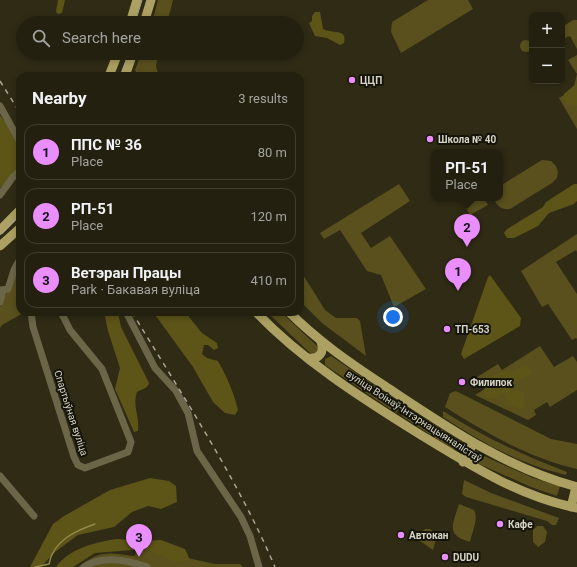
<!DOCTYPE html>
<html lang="en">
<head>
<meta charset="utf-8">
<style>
  body { margin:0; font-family:Roboto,sans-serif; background:#2b2819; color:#f1f3f6 }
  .controls { position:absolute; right:12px; top:12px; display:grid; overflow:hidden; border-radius:8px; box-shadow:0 2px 6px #0003 }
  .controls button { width:36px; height:36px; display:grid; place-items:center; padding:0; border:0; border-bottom:1px solid #403e30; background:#232010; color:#f1f3f6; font:20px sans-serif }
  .you { position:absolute; left:393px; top:317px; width:14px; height:14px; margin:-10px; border:3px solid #fff; border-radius:50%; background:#1a73e8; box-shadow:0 0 0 6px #1a73e833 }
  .badge { display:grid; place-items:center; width:26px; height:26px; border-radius:50%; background:#ea8dfd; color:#111; font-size:13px; font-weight:700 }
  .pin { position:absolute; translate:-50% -33px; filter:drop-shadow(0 1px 2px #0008) }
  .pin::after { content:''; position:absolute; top:21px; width:14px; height:12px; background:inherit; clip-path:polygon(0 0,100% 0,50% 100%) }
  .popup { position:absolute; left:431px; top:149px; width:72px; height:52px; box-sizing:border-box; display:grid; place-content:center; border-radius:8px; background:#232010; filter:drop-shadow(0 1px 3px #0005); font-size:13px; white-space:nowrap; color:#a3a39f }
  .popup b { font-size:15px; color:#f1f3f6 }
  .popup::after { content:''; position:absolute; left:50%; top:100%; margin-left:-8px; border:8px solid transparent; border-top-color:#232010 }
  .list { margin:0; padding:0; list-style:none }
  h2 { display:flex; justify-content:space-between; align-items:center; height:52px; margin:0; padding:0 16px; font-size:17px }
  h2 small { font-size:13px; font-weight:400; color:#a3a39f }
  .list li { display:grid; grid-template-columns:26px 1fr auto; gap:12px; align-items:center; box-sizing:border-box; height:56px; margin:0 8px 8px; padding:0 8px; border:1px solid #403e30; border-radius:12px }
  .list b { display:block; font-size:15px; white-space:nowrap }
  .list p { margin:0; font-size:13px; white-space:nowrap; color:#a3a39f }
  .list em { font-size:13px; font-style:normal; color:#a3a39f }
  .icon { flex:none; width:22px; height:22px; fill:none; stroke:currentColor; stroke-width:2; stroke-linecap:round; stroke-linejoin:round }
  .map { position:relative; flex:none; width:577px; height:567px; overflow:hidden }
  .search { position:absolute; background:#232010; box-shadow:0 2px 6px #0003; left:16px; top:16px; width:288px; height:44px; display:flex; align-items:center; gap:10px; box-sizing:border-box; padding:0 14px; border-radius:22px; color:#a3a39f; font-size:15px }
  .panel { position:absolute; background:#232010; box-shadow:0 2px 6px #0003; left:16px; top:72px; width:288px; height:244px; border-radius:12px }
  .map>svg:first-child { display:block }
  .green { fill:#59501d }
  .forest { fill:#5d5417 }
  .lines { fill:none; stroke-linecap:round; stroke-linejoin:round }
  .stream { stroke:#928849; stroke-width:1.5 }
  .minor { stroke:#6b6648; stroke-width:7 }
  .major { stroke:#aca162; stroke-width:9 }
  .tram { stroke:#a8a696; stroke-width:1 }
  .rail { stroke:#a8a696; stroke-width:1.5; stroke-dasharray:5 5; stroke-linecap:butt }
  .poi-dot { fill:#ea8dfd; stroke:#15140a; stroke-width:1.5 }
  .labels { text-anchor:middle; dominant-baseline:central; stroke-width:4; stroke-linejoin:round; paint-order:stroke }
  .poi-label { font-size:10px; font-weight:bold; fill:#d6d4c6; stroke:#15140a; text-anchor:start }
  .street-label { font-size:10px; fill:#d6d4c6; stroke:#15140a }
</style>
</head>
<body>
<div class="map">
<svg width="577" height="567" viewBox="0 0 577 567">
  <rect width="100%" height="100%" fill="#2f2b15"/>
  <g class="green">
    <polygon points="158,0 173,0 167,23 152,23"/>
    <polygon points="428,0 468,0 473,9 401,53 391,32 392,22"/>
    <polygon points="573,20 577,20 577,49 570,36 562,39 562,27"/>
    <circle cx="526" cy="46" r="6"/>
    <polygon points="156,55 158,56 156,67 159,76 138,76 135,70 140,57 154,60"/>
    <polygon points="577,55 577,129 559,98 573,90 577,74 568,60"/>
    <path d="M542,160L551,161L556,166L558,172L557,178L552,183L510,209C502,210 496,206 494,198H500V186Z"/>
    <polygon points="399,184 410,201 361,233 371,248 390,236 426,289 394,307 381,275 367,271 340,230 324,239 320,233"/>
    <polygon points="474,198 484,198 488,205 470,215 464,204"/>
    <polygon points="577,234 577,252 576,250 556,262 577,294 577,339 576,338 572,340 548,304 542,307 521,271"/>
    <polygon points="20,265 20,312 25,312 2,325 0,328 0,307"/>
    <polygon points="300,270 325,310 336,318 357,318 360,321 366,356 322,323 300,301"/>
    <polygon points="267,312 281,312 317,346 319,350 314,355 310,353"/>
    <polygon points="540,346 554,367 573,356 577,362 577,390 550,407 547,402 534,410 536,415 528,420 475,395 485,389 477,377 498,364 502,370"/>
    <polygon points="331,356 402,404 396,413 325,365 325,359"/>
    <path d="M456,391L551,439L577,444V469C529,458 486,433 445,407L450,393Z"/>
    <polygon points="407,407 460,441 462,444 460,449 452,449 402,416"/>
    <path d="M443,411C483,437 523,455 567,472L566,475C521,465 481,442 443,417Z"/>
    <polygon points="475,452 533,478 560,486 557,496 531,487 477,463 471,457"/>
    <polygon points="464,480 491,493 559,518 556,525 552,525 547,521 466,497 462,494"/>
    <path d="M459,504L474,510C479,519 472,532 470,542C445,535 453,524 459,504Z"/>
    <polygon points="537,526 543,526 547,532 545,542 538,547 533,542 533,530"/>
    <polygon points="425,529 430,529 437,535 433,550 420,541 421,532"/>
    <path d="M137,547L215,564H240L243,567H78C102,549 107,553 135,556Z"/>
  </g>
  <g class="forest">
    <polygon points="58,0 65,0 62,13 58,14 56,12"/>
    <path d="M315,12H320L323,29C332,34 348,28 344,43L340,45L327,38L315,36L309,23L312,21V16Z"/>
    <polygon points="577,83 577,106 566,104 563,99 564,94"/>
    <path d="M0,115C11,130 28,151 18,170C14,177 5,183 0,188Z"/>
    <polygon points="574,184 577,184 577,201 574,204 549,213 538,226 514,238 507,238 504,233 507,229 543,207 546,202"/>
    <polygon points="490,275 521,318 520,326 464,359 461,354 488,277"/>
    <path d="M104,312H118L121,327L149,383L147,387L137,392C132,405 140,417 138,431L134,432L115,389L120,368L108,331Z"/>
    <path d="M153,312H185L202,333L217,343L218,348L214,350L208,345H204L202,354L207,358L218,361C227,377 234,393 238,410L235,415L225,413L213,402L193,367Z"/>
    <path d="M525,365L532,371C527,381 510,378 509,388L514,391H522L524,395L525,406L522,409L504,404L506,395L501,394C494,400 490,401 483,395C485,385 489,375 501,372C505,371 510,372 514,370C518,368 520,366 525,365Z"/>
    <polygon points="150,478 169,481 176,486 177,502 161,509 148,506 132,512 114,527 78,535 55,552 41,567 30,567 53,524 64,516 110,490"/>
    <path d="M117,539L144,541L161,540L185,549L190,560L175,562L145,549L95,553L73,567H56C70,548 96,542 117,539Z"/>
  </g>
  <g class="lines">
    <path class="stream" d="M35,567L49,564C53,541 75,531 95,524"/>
    <g class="minor">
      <polyline points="0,106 20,142"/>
      <polyline points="0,195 13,177 20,171"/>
      <polyline points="0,290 8,289 14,270 20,259"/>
      <polyline points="0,302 3,291"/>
      <polyline points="31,312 33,327 74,457 78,465 85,468 128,452 131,442 102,369 70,330 61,312"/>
      <polyline points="126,312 155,368 176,391 188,413 197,451 241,517 250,536 259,567"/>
      <polyline points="0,476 34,516"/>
      <path d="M84,567C102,555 128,560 147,567"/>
    </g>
    <g class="major">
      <polyline points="130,23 137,0"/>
      <polyline points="144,23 151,0"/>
      <polyline points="109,76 118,53"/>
      <polyline points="125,76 133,53"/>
      <polyline points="0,230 20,210"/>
      <polyline points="0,246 20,228"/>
      <path d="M256,312C302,360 360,397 416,432C467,463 517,496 577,508"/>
      <path d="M289,312C318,341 350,363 385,386C447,427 504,467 577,487"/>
      <path d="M308,358C319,360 325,352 321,342"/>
      <polyline points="463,462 473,444"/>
      <polyline points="571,507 576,487"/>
    </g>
    <g class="tram">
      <polyline points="135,23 142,0"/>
      <polyline points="120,76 129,53"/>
      <polyline points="0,235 20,215"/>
    </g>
    <g class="rail">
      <polyline points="0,81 20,113"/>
      <path d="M132,312C182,395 237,478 275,567"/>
    </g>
  </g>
  <g class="poi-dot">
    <circle cx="352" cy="80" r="4"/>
    <circle cx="430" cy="139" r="4"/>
    <circle cx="447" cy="329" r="4"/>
    <circle cx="462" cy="382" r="4"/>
    <circle cx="500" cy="524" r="4"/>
    <circle cx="401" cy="535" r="4"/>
    <circle cx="445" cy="557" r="4"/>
  </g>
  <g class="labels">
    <g class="poi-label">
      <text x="360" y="80">ЦЦП</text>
      <text x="438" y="139">Школа № 40</text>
      <text x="455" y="329">ТП-653</text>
      <text x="470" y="382">Филипок</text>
      <text x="508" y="524">Кафе</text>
      <text x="409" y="535">Автокан</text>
      <text x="453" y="557">DUDU</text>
    </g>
    <g class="street-label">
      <text transform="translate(71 413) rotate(72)">Спартыўная вуліца</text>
      <text transform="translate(414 416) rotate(33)">вуліца Воінаў-Інтэрнацыяналістаў</text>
    </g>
  </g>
</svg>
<div class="controls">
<button>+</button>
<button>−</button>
</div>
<div class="you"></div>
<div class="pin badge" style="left:458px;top:291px">1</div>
<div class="pin badge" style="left:467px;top:247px">2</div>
<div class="popup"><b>РП-51</b>Place</div>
<div class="pin badge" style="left:139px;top:557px">3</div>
<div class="search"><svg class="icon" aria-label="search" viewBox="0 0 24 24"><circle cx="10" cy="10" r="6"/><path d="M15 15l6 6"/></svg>Search here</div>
<section class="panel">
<h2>Nearby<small>3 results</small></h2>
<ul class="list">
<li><span class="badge">1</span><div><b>ППС № 36</b><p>Place</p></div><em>80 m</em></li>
<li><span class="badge">2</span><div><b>РП-51</b><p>Place</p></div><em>120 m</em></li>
<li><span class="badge">3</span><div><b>Ветэран Працы</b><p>Park · Бакавая вуліца</p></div><em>410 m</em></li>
</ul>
</section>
</div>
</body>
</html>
